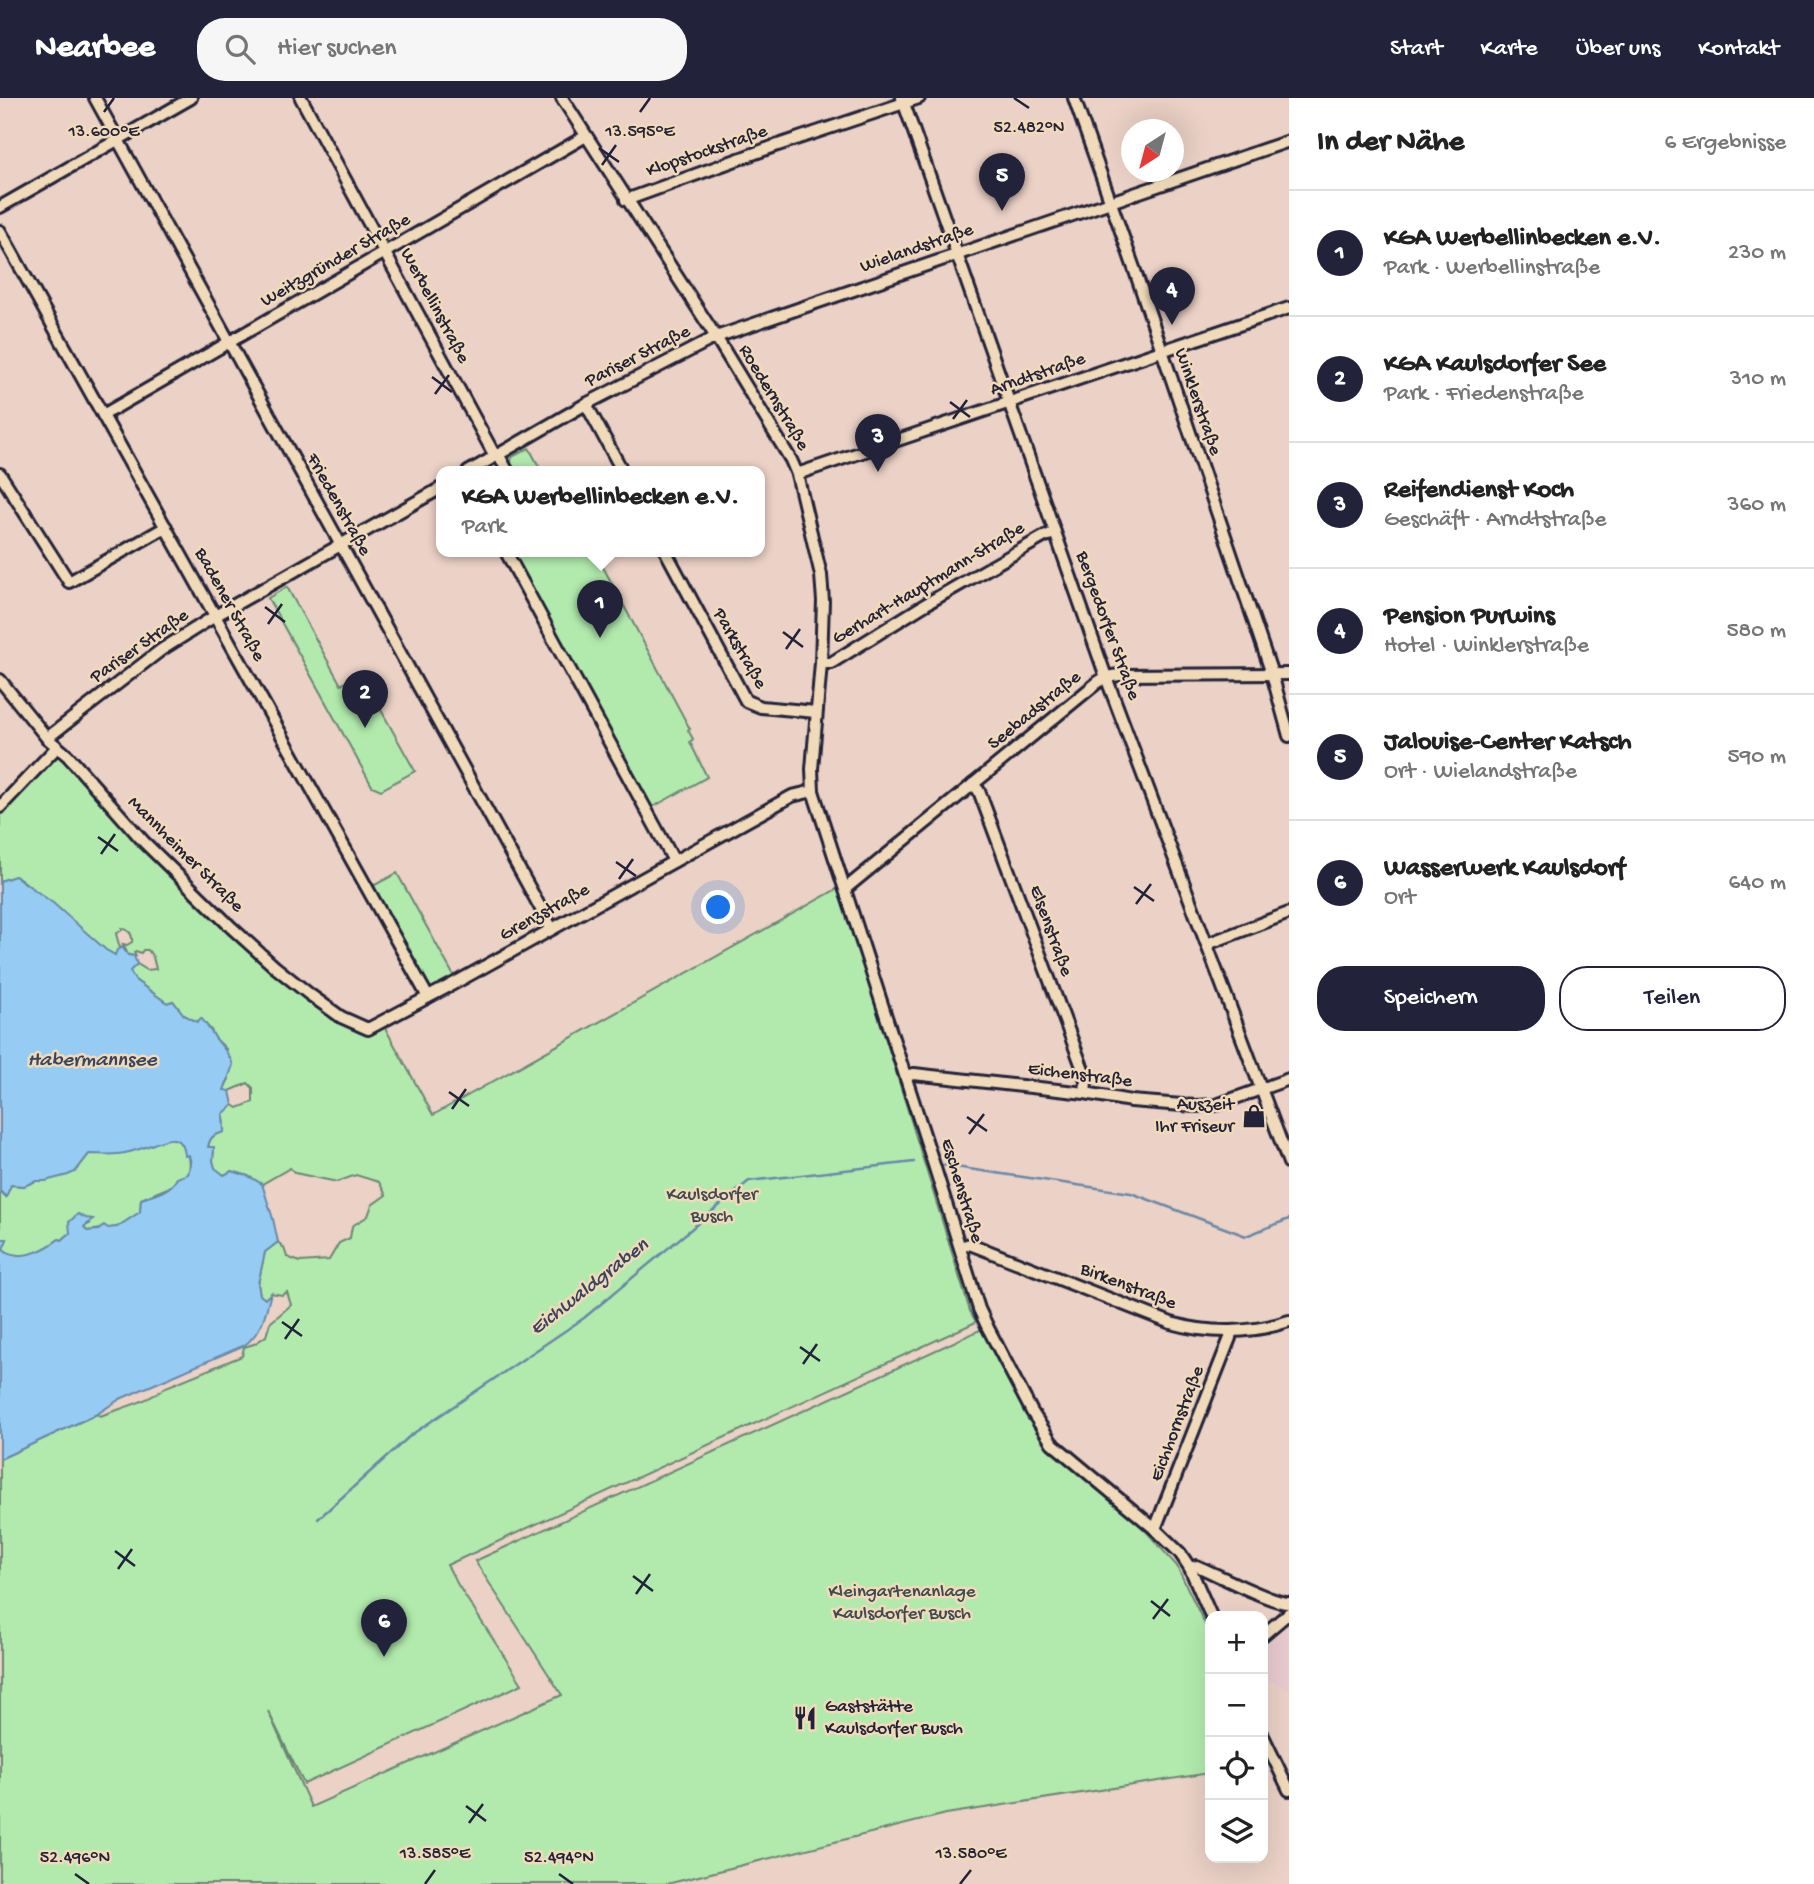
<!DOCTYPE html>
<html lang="de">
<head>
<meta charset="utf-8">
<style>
  body { margin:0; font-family:"Gochi Hand",sans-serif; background:#f6f6f6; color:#222 }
  .controls { position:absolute; right:21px; bottom:21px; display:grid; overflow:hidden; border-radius:14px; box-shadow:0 7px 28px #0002 }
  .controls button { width:63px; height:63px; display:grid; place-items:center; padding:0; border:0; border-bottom:2px solid #e0e0e0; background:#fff; color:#222; font:35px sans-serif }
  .compass { position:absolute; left:1121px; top:21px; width:63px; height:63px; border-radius:50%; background:#fff; box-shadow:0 7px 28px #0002; rotate:216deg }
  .you { position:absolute; left:719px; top:810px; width:24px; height:24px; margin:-18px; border:5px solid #fff; border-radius:50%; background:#1a73e8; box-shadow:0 0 0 10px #1a73e833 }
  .badge { display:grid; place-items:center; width:46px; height:46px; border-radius:50%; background:#22223b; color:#fff; font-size:23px; font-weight:700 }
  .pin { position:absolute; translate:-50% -58px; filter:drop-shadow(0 2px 4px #0008) }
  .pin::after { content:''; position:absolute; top:37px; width:24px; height:21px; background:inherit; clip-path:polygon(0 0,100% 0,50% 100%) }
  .popup { position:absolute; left:436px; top:368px; width:329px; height:91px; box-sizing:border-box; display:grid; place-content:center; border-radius:14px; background:#fff; filter:drop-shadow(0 2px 5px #0005); font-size:23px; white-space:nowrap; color:#767676 }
  .popup b { font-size:26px; color:#222 }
  .popup::after { content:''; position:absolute; left:50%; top:100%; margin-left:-14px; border:14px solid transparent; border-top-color:#fff }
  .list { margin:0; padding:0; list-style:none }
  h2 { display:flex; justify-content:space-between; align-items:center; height:91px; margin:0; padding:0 28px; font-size:30px }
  h2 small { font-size:23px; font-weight:400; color:#767676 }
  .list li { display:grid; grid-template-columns:46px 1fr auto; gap:21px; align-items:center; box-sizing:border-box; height:126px; padding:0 28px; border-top:2px solid #e0e0e0 }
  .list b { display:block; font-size:26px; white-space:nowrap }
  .list p { margin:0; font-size:23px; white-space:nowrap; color:#767676 }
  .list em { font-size:23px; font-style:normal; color:#767676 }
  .actions { display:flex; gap:14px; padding:21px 28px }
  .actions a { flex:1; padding:16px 0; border:2px solid #22223b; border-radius:28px; text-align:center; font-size:24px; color:#22223b }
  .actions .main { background:#22223b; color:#fff }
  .icon { flex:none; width:38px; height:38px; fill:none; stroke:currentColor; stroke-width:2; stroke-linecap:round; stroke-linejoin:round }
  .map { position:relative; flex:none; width:1289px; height:1786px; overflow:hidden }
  header { display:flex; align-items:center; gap:42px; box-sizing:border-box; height:98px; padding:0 35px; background:#22223b; color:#fff }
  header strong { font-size:33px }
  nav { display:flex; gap:38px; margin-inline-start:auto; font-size:24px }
  .search { width:490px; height:63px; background:#f6f6f6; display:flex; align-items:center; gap:18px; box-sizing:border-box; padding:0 24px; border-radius:28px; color:#767676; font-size:26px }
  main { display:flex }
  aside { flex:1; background:#fff }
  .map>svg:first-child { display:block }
  .built { fill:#e8cacf }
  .green { fill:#b2eaad; stroke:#6a8674; stroke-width:2 }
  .water { fill:#96ccf4; stroke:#6888aa; stroke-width:2 }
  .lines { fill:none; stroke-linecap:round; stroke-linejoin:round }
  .stream { stroke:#6888aa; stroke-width:2.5 }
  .minor-casing { stroke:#22223b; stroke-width:16 }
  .minor { stroke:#f0dab9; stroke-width:10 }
  .ticks { fill:none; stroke:#22223b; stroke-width:2.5 }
  .labels { text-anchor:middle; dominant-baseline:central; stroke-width:5; stroke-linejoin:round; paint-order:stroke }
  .street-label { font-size:19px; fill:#22223b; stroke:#f0dab9 }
  .poi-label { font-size:19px; fill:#22223b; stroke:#f0dab9; text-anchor:end }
  .park-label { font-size:19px; fill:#3f4a52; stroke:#f0dab9 }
  .water-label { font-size:21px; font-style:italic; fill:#394460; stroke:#f0dab9 }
  .ticks-label { font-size:18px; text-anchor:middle; fill:#22223b; stroke:#f0dab9; stroke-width:5; stroke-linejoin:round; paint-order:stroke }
</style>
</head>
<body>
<header>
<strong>Nearbee</strong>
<div class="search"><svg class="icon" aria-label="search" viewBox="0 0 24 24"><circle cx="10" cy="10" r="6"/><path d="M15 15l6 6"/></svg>Hier suchen</div>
<nav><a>Start</a><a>Karte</a><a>Über uns</a><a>Kontakt</a></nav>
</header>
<main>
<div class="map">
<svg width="1289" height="1786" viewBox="0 0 1289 1786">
  <rect width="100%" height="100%" fill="#ebd1c6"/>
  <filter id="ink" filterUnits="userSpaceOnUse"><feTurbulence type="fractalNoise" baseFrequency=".0143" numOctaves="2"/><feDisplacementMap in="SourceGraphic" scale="14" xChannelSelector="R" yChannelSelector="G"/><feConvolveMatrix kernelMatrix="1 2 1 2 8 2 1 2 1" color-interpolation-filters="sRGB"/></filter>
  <g filter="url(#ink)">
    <polygon class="built" points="1289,1528 1289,1592 1263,1579 1263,1549"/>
    <g class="green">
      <polygon points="529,350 542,374 513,374 510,368 512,359"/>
      <polygon points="512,454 595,454 690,631 688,632 693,641 690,644 707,679 651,710"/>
      <polygon points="287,489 341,587 361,576 415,673 381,692 372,688 268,500"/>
      <path d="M60,656L323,911L349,929L364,935L384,928L433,1017L837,791L844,806L970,1213L976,1224L447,1467L458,1487L522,1586L304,1686L268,1613L311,1709L562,1597L475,1463L982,1231L1043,1342L1128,1413L1177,1468L1210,1537V1675L946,1716L667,1786H0V1361L97,1316L100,1318C121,1310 148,1304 166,1289L242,1258L244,1249L254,1246L266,1238L270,1225L291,1207L287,1194L282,1197L271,1195L265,1201L260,1197L258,1186L265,1154L278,1144L284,1150L287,1159L300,1164L329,1162L339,1145L350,1140L352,1128L368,1118L372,1107L386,1097L379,1084L356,1077L337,1084L295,1075L290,1070L262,1086L248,1078L232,1073L224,1077L215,1071L213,1063L214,1049H208C210,1038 214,1037 224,1034L223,1015L233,1007L238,1010L253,1004V990L248,985L230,993H223L229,981L226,951L215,940L211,932L201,921L197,924L184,917L173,903L167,905L135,882L129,873L137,866L147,872L156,871L153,859L148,852H143L141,855L136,853L134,854L136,858L128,857L123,846L127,847L132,844C133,837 129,832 122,830V832L116,836L120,850L115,857L106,852L21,781L15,778L0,783V715Z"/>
      <polygon points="397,775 455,880 431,892 373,788"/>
      <path d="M172,1040C187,1045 193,1062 188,1076L176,1083L170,1089L141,1101L140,1114L117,1129L87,1133L84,1129L91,1125L70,1135L62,1142L59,1141C44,1152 20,1165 3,1151L7,1141H0V1093L2,1094L8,1091L11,1087L24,1088L36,1083H45L56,1079L79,1069L89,1056C103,1056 120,1057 134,1052C147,1048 158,1042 172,1040Z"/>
    </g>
    <path class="water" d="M15,778L53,805L106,852L115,857L117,852L122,849L128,857L134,858L137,866L130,873L135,882L167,905L173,903L184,917L197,924L201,920C207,927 211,934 216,941C223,950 229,955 233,967L224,992L230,993L233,1007L223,1016L224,1034C214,1037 210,1038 208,1049H214L213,1063L215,1070L224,1077L232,1073L248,1078L262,1086L273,1121L278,1144L265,1154L258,1186L260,1197L265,1201L271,1195C265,1217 263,1232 245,1247L120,1301L97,1316L0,1361V1141H7L3,1151C20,1165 45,1152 59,1141L62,1142L70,1135L69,1124L78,1116L86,1120L93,1121L84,1129L87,1133L99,1132L104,1127L108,1130L117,1129L140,1114L141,1101C154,1097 171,1093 177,1080L188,1076L191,1066L189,1057L185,1058C183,1033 166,1041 151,1047C144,1050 136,1052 129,1054C117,1058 102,1056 89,1056L75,1074L68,1077L45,1083H36L24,1088L11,1087L6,1099L0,1093V783Z"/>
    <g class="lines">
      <g class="stream">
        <polyline points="942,1067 1131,1095 1246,1138 1289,1121"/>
        <polyline points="318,1421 411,1337 584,1220 749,1083 914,1064"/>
      </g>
      <g class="minor-casing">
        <g id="minor">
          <polyline points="95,0 552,831"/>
          <polyline points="301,0 495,358"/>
          <polyline points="562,0 716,239 791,362 797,376 821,477 823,503 821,565 812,671 813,693 934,1067 979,1211 988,1230 1032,1314 1052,1345 1155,1431 1180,1455 1190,1470 1211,1518"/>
          <polyline points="902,0 1106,579 1289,1065"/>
          <polyline points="1074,0 1135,173 1272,576 1289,638"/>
          <polyline points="626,102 772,49 919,0"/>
          <polyline points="0,109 191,0"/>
          <polyline points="0,133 428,899"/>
          <polyline points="586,306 623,374"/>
          <polyline points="103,317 586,38"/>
          <polyline points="498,356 508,374"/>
          <polyline points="468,374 586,306 716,239 1289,43"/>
          <polyline points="0,376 69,484 166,429"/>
          <polyline points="797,376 1289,210"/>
          <polyline points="506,454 674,763"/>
          <polyline points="666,454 746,603 761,609 816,614"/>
          <polyline points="821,565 831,565 926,506 1045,438 1055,435"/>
          <polyline points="0,582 47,640 68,658 144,744 232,830 275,869 309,896 341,919 368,931 453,886 792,698 813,693"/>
          <polyline points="47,640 161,552 215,518 441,390"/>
          <polyline points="973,686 979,693 1084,974 1086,984 1085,995"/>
          <polyline points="0,709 57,649"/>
          <polyline points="845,791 1098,584 1106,579 1119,577 1289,576"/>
          <polyline points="1207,846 1289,815"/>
          <polyline points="906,980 909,977 914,976 1085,995 1131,1003 1195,1008 1216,1007 1289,981"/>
          <path d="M960,1149L970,1146L1171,1225C1209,1236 1251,1236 1289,1223"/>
          <polyline points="1155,1431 1230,1240 1231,1234"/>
          <path d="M1190,1470L1197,1468C1216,1476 1273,1506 1289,1505"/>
          <polyline points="1263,1537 1289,1515"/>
          <polyline points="1263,1638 1289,1692"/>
        </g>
      </g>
      <use href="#minor" class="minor"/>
    </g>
  </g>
  <path class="ticks" d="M1014,0L1029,10M104,14L114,0M640,14L650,0M599,50L619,64M602,67L616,47M432,279L452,294M435,296L449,277M950,304L970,319M953,321L967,302M265,509L285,524M268,526L282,506M783,534L803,549M786,551L800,531M98,739L118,753M101,756L115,736M616,764L636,778M619,781L633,761M1134,789L1154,803M1136,806L1151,786M449,994L469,1008M452,1011L466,991M967,1019L987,1033M969,1036L984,1016M282,1224L302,1238M285,1241L299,1221M800,1249L820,1263M803,1266L817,1246M115,1453L135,1468M118,1471L132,1451M633,1478L653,1493M636,1496L650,1476M1151,1503L1170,1518M1153,1521L1168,1501M466,1708L486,1723M469,1725L483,1706M75,1776L89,1786M559,1776L573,1786M425,1786L435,1772M960,1786L971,1772"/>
  <defs>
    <g id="shop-bare" transform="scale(1.89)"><path d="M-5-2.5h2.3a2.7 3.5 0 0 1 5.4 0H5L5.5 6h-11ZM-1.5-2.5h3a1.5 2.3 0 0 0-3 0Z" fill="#22223b" stroke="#f0dab9" stroke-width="2.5" paint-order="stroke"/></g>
    <g id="restaurant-bare" transform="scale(1.89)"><path d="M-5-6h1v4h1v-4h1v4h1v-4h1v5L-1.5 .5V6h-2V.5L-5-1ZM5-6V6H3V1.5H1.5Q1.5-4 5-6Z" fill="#22223b" stroke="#f0dab9" stroke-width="2.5" paint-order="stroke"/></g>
  </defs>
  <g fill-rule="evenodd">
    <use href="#shop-bare" x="1254" y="1018"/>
    <use href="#restaurant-bare" x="805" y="1620"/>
  </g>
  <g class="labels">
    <g class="street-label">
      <text transform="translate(707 54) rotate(-19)">Klopstockstraße</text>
      <text transform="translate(917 151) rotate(-19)">Wielandstraße</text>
      <text transform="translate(336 163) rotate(-30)">Weitzgründer Straße</text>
      <text transform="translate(434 208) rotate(62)">Werbellinstraße</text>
      <text transform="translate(638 259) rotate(-27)">Pariser Straße</text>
      <text transform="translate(1038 277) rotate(-19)">Arndtstraße</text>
      <text transform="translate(773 300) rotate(59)">Roedernstraße</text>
      <text transform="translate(1197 304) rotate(71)">Winklerstraße</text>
      <text transform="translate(338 407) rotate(61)">Friedenstraße</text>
      <text transform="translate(929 486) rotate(-31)">Gerhart-Hauptmann-Straße</text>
      <text transform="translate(229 507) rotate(61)">Badener Straße</text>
      <text transform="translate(1107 528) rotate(70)">Bergedorfer Straße</text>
      <text transform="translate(140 549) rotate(-35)">Pariser Straße</text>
      <text transform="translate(739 551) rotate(60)">Parkstraße</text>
      <text transform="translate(1035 613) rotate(-39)">Seebadstraße</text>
      <text transform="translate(185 757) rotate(45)">Mannheimer Straße</text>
      <text transform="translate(545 815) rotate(-29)">Grenzstraße</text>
      <text transform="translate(1050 833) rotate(70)">Elsenstraße</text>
      <text transform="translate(1080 978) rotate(7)">Eichenstraße</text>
      <text transform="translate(961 1093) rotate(73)">Eschenstraße</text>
      <text transform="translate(1128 1189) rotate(21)">Birkenstraße</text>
      <text transform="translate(1178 1326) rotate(-69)">Eichhornstraße</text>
    </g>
    <g class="poi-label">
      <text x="1234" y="1007">Auszeit<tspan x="1234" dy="22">Ihr Friseur</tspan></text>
      <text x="825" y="1609" text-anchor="start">Gaststätte<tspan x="825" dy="22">Kaulsdorfer Busch</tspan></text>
    </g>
    <g class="park-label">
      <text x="712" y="1097">Kaulsdorfer<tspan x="712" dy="22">Busch</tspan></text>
      <text x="902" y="1494">Kleingartenanlage<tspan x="902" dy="22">Kaulsdorfer Busch</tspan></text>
    </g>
    <g class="water-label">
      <text x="92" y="963">Habermannsee</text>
      <text transform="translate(590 1190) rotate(-38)">Eichwaldgraben</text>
    </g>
  </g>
  <g class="ticks-label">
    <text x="1029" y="34">52.482°N</text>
    <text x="640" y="38">13.595°E</text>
    <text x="104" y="38">13.600°E</text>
    <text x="435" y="1760">13.585°E</text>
    <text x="971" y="1760">13.580°E</text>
    <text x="75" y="1764">52.496°N</text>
    <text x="559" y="1764">52.494°N</text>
  </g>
</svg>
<div class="controls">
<button>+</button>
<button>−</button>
<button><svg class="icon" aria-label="locate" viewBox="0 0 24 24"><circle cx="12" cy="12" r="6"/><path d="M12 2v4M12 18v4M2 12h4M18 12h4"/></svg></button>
<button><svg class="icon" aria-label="layers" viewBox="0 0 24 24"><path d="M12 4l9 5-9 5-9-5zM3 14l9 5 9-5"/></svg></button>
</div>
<svg class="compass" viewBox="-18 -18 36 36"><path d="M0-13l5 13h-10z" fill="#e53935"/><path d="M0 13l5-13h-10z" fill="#767676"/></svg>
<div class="you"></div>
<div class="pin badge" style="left:600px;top:540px">1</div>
<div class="popup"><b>KGA Werbellinbecken e.V.</b>Park</div>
<div class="pin badge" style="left:365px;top:630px">2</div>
<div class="pin badge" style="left:878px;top:374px">3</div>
<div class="pin badge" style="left:1172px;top:227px">4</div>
<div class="pin badge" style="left:1002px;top:113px">5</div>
<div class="pin badge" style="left:384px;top:1559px">6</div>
</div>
<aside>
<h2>In der Nähe<small>6 Ergebnisse</small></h2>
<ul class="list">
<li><span class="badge">1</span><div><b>KGA Werbellinbecken e.V.</b><p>Park · Werbellinstraße</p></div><em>230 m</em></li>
<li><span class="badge">2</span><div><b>KGA Kaulsdorfer See</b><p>Park · Friedenstraße</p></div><em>310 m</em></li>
<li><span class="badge">3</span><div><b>Reifendienst Koch</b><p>Geschäft · Arndtstraße</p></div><em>360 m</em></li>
<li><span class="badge">4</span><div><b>Pension Purwins</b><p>Hotel · Winklerstraße</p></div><em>580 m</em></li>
<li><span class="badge">5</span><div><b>Jalouise-Center Katsch</b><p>Ort · Wielandstraße</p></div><em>590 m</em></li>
<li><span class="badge">6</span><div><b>Wasserwerk Kaulsdorf</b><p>Ort</p></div><em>640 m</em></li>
</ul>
<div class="actions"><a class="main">Speichern</a><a>Teilen</a></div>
</aside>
</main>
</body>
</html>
